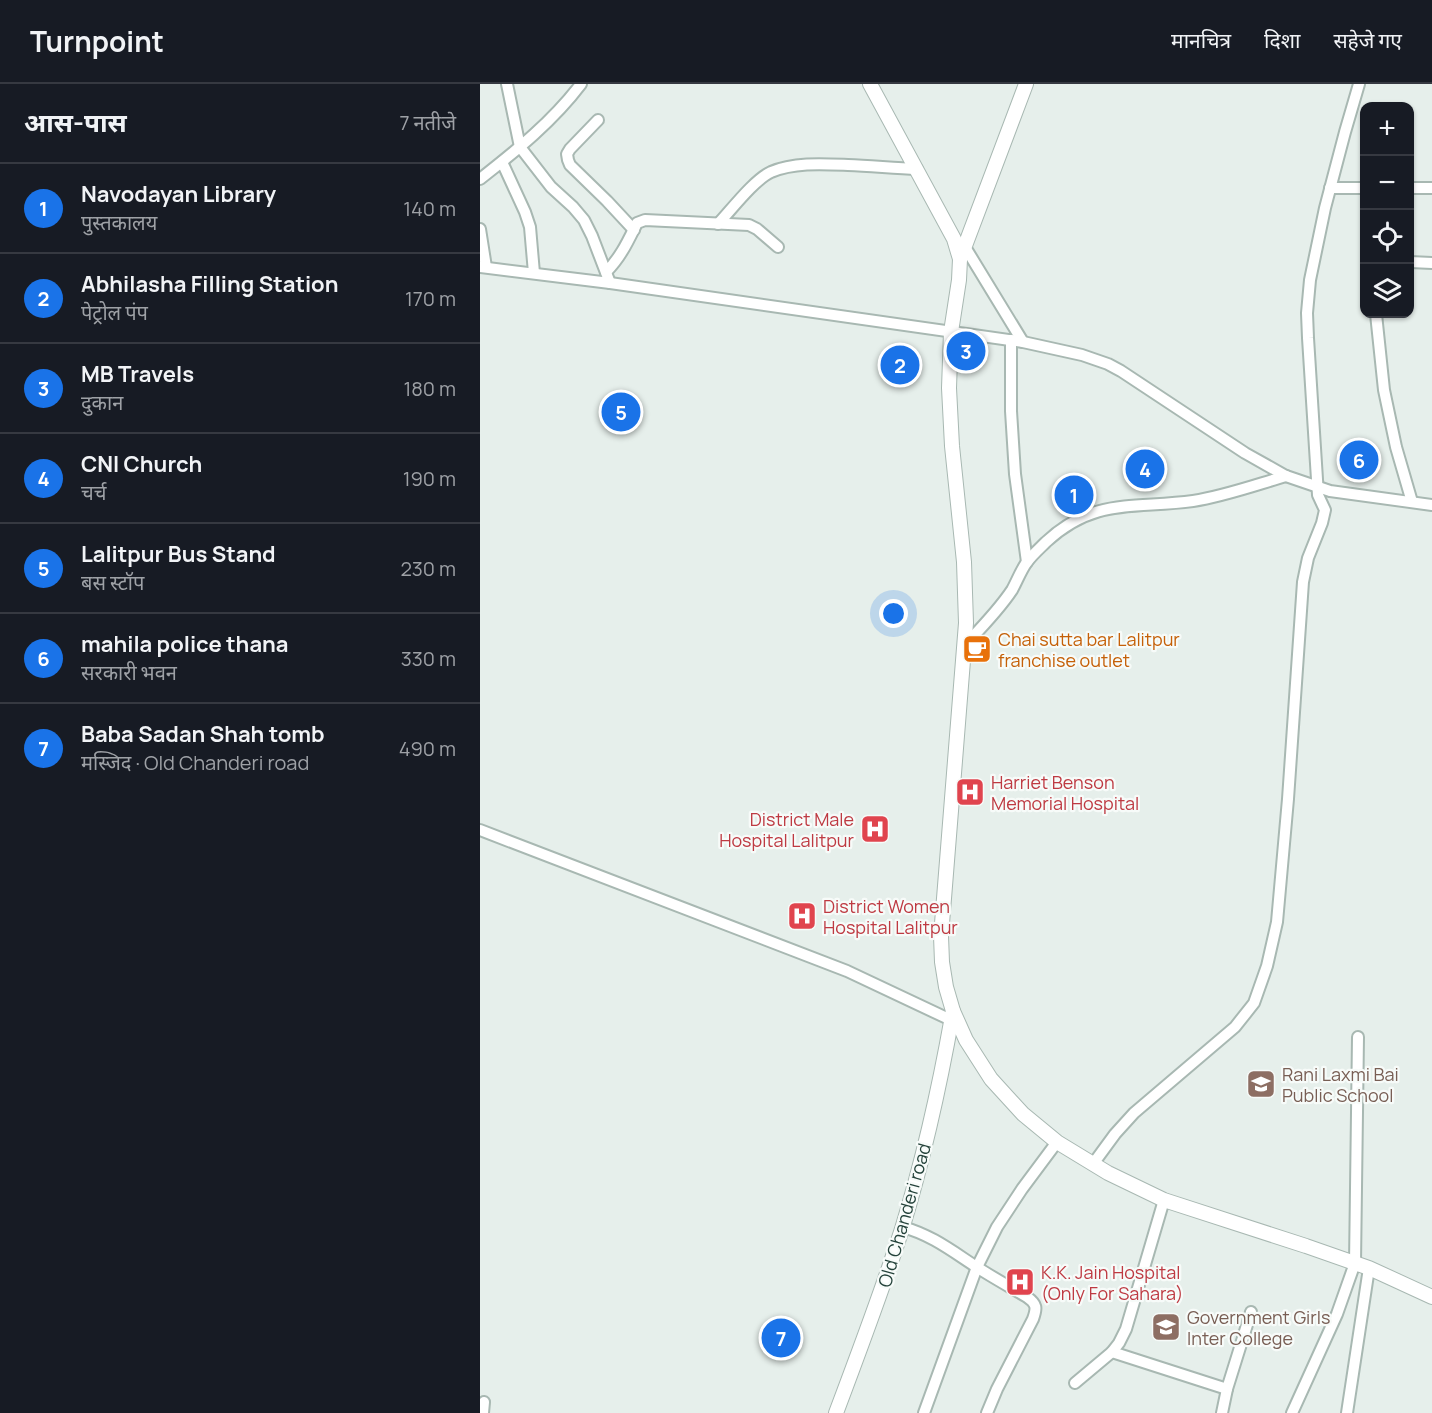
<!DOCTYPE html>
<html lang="hi">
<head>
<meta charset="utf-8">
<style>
  body { margin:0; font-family:Manrope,"Noto Sans Devanagari",sans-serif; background:#242831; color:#f1f3f6 }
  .controls { position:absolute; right:18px; top:18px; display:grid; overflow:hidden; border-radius:12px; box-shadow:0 2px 4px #0004 }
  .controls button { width:54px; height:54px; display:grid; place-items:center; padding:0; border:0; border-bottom:2px solid #363941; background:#171b24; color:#f1f3f6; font:30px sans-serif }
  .you { position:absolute; left:414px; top:530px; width:21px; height:21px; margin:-15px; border:4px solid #fff; border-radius:50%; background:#1a73e8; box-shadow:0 0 0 9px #1a73e833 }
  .badge { display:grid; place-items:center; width:39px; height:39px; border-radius:50%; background:#1a73e8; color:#fff; font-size:20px; font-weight:700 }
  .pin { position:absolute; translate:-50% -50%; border:3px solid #fff; box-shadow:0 2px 6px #0006 }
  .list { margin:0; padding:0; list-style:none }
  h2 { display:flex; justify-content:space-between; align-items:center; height:78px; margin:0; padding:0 24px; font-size:26px }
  h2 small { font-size:20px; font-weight:400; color:#9ea1a6 }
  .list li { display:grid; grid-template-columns:39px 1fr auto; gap:18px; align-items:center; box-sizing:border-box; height:90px; padding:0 24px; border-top:2px solid #363941 }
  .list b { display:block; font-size:22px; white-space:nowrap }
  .list p { margin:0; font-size:20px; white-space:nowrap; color:#9ea1a6 }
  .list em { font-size:20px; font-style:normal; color:#9ea1a6 }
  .icon { flex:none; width:33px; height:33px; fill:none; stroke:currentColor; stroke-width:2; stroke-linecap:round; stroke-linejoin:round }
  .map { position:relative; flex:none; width:952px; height:1329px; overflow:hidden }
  header { display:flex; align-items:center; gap:36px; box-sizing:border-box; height:84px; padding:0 30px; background:#171b24; border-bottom:2px solid #363941 }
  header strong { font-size:28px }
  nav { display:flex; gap:33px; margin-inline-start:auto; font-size:21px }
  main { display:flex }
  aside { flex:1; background:#171b24 }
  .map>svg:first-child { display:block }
  .built { fill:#d4dfda }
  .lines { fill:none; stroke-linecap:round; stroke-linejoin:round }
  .minor-casing { stroke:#a8b8b2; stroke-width:14 }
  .tertiary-casing { stroke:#a8b8b2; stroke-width:16 }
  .minor { stroke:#fff; stroke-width:10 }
  .tertiary { stroke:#fff; stroke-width:14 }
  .labels { text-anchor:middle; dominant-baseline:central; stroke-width:4.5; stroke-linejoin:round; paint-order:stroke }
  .food-label { font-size:18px; fill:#c56008; stroke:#f7fbf9; text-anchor:start }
  .health-label { font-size:18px; fill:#be3a42; stroke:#f7fbf9; text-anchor:start }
  .education-label { font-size:18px; fill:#785e54; stroke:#f7fbf9; text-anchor:start }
  .street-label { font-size:18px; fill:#24423a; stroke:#f7fbf9 }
</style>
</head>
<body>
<header>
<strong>Turnpoint</strong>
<nav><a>मानचित्र</a><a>दिशा</a><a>सहेजे गए</a></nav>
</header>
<main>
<aside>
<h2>आस-पास<small>7 नतीजे</small></h2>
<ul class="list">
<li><span class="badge">1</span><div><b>Navodayan Library</b><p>पुस्तकालय</p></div><em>140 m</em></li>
<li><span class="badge">2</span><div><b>Abhilasha Filling Station</b><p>पेट्रोल पंप</p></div><em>170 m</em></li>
<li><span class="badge">3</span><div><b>MB Travels</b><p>दुकान</p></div><em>180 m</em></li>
<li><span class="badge">4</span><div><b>CNI Church</b><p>चर्च</p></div><em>190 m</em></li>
<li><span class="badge">5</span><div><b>Lalitpur Bus Stand</b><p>बस स्टॉप</p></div><em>230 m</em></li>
<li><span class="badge">6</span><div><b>mahila police thana</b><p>सरकारी भवन</p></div><em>330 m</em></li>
<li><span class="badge">7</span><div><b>Baba Sadan Shah tomb</b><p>मस्जिद · Old Chanderi road</p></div><em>490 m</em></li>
</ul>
</aside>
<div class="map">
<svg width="952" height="1329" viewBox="0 0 952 1329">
  <rect width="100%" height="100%" fill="#e6efeb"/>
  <polygon class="built" points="484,700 498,701 497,717 482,716"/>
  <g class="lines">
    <g class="minor-casing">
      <g id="minor">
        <polyline points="27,0 40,63 71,103 93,123 104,136 112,152 130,199"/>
        <polyline points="118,36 90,65 87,70 88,76 90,81 127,117 154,146"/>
        <polyline points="22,78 45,128 50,143 54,189"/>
        <path d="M0,95C37,66 73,37 101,0"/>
        <polyline points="850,104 884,104"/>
        <polyline points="930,104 952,104"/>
        <path d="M238,140C252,125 274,96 291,88C314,78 344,80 368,81C391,82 414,84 437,85"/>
        <polyline points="0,145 6,183"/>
        <polyline points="485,163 543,258"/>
        <polyline points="930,178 952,179"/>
        <polyline points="0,183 130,199 543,258 602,271 628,280 641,287 765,369 806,392 850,407 952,421"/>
        <path d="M126,188C141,173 148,157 157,139L165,136L269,141L277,145L298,163"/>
        <polyline points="896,230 904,306 916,363 932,418"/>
        <polyline points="531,256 531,327 535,390 547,478"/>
        <path d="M484,562C501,544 518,527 532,506C537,497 541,486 547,478C552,471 560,464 566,458C614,413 655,425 713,417C745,412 775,401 806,392"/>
        <polyline points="0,746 367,887 471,936"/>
        <polyline points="613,1080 635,1050 654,1029 755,943 774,919 787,882 797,838 808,715 823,498 828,474 842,439 845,426 838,411 828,254 827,229 830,196 845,124 865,48 879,0"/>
        <path d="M422,1143C450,1150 472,1167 495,1182C512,1193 530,1203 547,1213C557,1220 557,1224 553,1235L517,1305L507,1329"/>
        <polyline points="632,1268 747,1305"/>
        <polyline points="595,1299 632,1268 639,1259 646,1245 684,1116"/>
        <polyline points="3,1329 4,1318"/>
        <polyline points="444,1329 497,1183 517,1143 542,1105 577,1058"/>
        <polyline points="742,1329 747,1305 771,1228"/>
        <polyline points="812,1329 857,1230 875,1179 878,953"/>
        <polyline points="867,1329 889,1184"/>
      </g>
    </g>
    <g class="tertiary-casing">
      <g id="tertiary">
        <polyline points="390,0 474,155 480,175 479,196 471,248 469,304 472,362 484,478 486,539 461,852 462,878 466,903 473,927 486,956 511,995 543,1030 577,1058 628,1089 684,1116 826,1162 889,1184 952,1213"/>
        <polyline points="480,175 546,0"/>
        <path d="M356,1329C379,1268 402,1207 422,1145C444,1073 460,1001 473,927"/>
      </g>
    </g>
    <use href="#minor" class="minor"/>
    <use href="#tertiary" class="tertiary"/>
  </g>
  <defs>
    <g id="cafe-square" transform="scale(1.5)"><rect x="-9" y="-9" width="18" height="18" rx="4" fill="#e8710a" stroke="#f7fbf9"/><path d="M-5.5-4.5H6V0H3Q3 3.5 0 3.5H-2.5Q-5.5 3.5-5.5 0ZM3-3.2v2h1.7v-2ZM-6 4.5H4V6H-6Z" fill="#fff"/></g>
    <g id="hospital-square" transform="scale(1.5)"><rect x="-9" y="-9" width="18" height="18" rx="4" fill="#e0444e" stroke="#f7fbf9"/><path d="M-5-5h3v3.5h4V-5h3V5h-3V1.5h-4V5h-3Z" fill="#fff"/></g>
    <g id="school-square" transform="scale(1.5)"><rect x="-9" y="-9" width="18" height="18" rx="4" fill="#8d6e63" stroke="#f7fbf9"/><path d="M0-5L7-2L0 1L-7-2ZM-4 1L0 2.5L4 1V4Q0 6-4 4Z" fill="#fff"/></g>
  </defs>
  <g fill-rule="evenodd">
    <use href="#cafe-square" x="497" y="565"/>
    <use href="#hospital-square" x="490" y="708"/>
    <use href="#hospital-square" x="395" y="745"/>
    <use href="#hospital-square" x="322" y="832"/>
    <use href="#school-square" x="781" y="1000"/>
    <use href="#hospital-square" x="540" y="1198"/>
    <use href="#school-square" x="686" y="1243"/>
  </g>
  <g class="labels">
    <g class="food-label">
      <text x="518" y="555">Chai sutta bar Lalitpur<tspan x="518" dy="21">franchise outlet</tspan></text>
    </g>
    <g class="health-label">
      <text x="511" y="698">Harriet Benson<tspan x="511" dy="21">Memorial Hospital</tspan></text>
      <text x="374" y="735" text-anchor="end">District Male<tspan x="374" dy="21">Hospital Lalitpur</tspan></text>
      <text x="343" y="822">District Women<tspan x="343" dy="21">Hospital Lalitpur</tspan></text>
      <text x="561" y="1188">K.K. Jain Hospital<tspan x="561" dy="21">(Only For Sahara)</tspan></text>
    </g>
    <g class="education-label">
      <text x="802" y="990">Rani Laxmi Bai<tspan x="802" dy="21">Public School</tspan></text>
      <text x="707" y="1233">Government Girls<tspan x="707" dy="21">Inter College</tspan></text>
    </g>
    <g class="street-label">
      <text transform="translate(424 1131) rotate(-74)">Old Chanderi road</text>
    </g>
  </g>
</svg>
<div class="controls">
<button>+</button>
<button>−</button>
<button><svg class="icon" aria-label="locate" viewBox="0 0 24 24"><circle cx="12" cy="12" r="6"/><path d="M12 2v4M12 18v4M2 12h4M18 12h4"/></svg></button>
<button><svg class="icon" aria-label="layers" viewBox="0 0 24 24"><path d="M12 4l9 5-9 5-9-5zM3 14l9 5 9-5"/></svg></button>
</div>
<div class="you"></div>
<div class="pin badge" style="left:594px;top:411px">1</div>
<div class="pin badge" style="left:420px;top:281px">2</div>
<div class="pin badge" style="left:486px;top:267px">3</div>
<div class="pin badge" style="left:665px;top:385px">4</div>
<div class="pin badge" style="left:141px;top:328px">5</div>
<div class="pin badge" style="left:879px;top:376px">6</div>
<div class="pin badge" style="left:301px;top:1254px">7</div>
</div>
</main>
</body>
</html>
